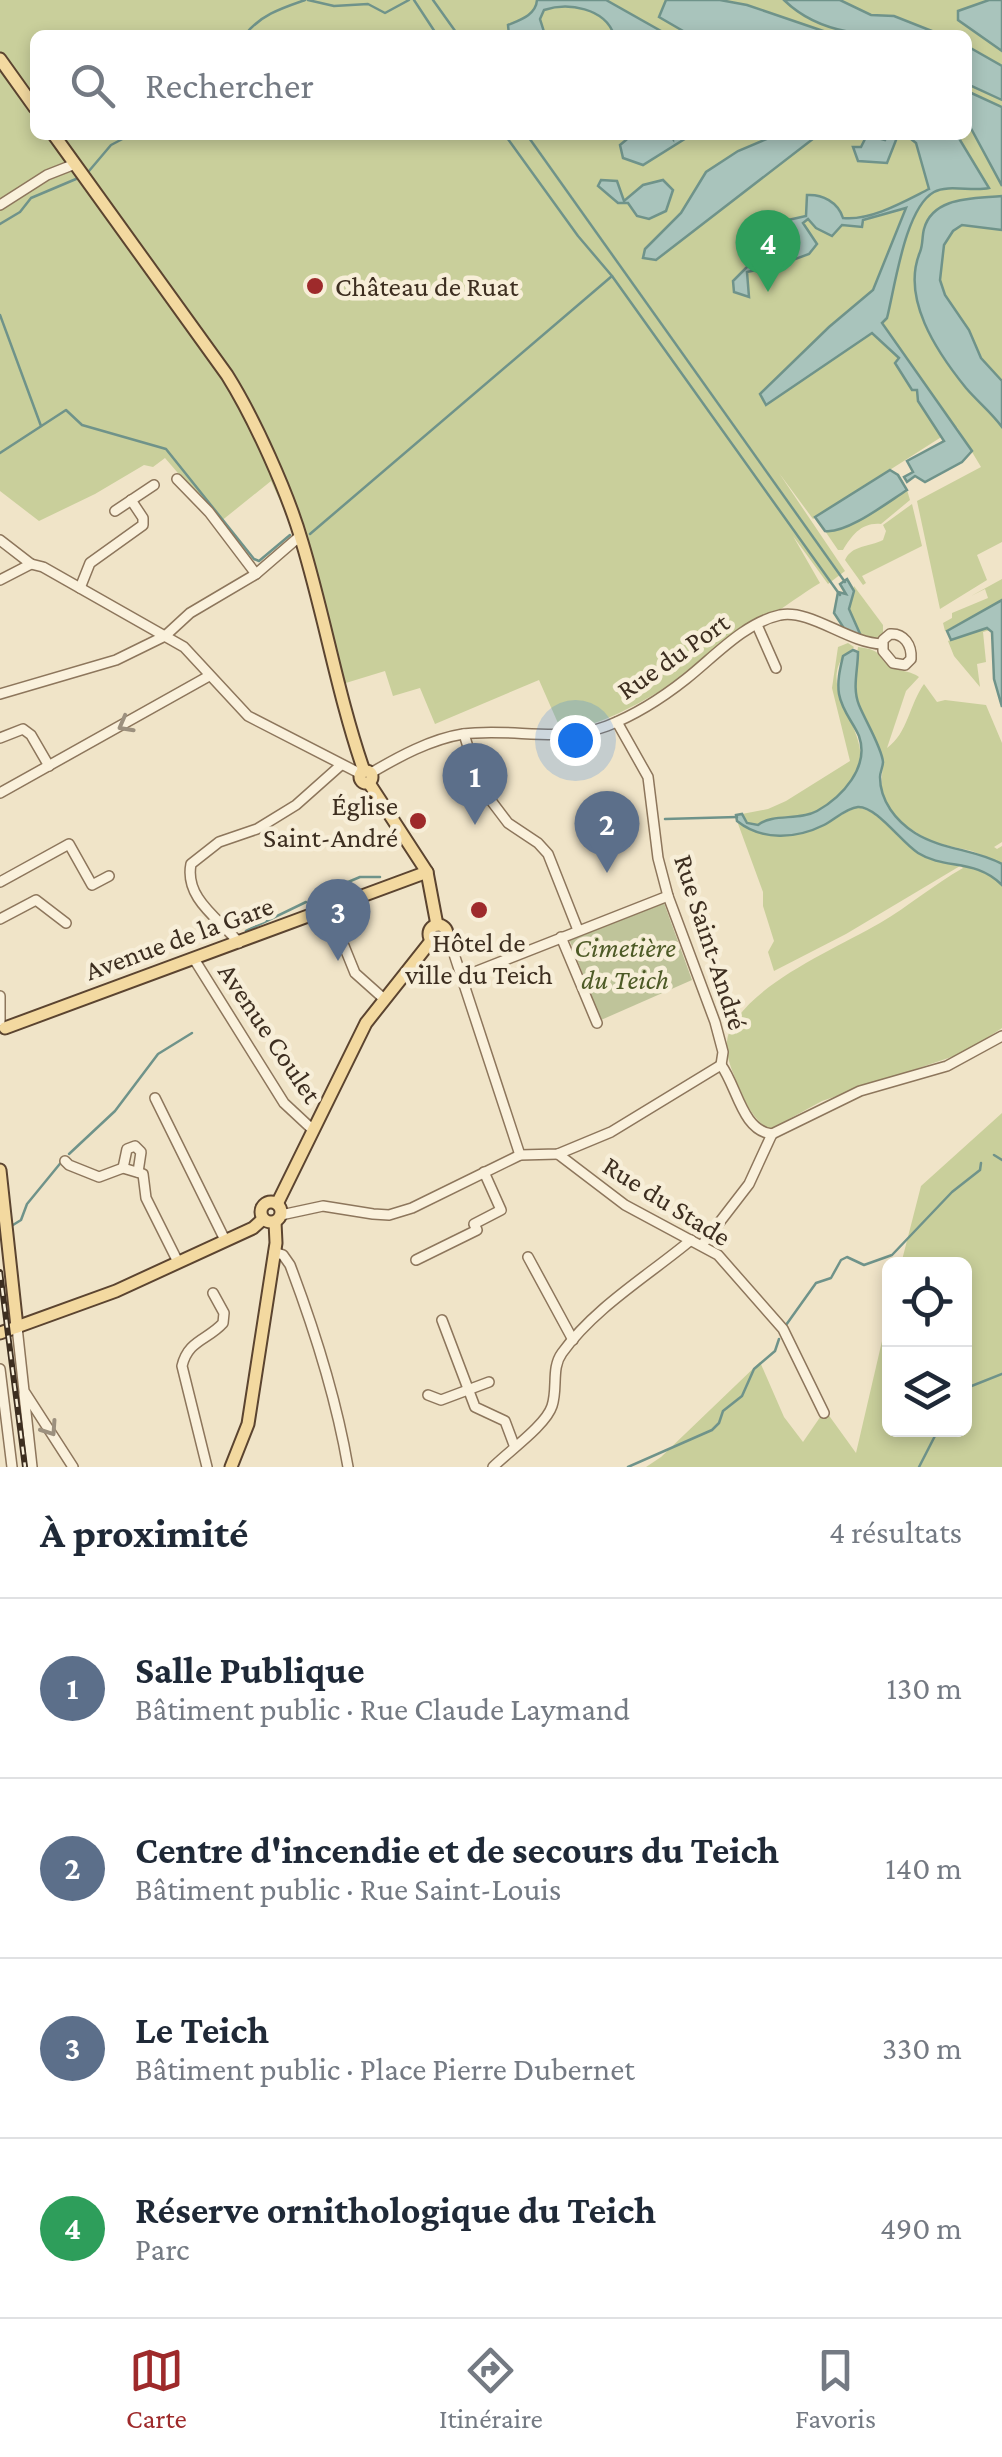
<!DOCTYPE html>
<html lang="fr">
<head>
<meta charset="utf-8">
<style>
  body { margin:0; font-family:"Crimson Pro",serif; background:#f6f6f7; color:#1f2937 }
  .controls { position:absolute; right:30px; bottom:30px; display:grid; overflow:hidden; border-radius:15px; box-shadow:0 5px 15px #0003 }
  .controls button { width:90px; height:90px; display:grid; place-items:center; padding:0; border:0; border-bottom:2px solid #e0e1e3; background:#fff; color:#1f2937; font:50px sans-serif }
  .you { position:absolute; left:575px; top:740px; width:35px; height:35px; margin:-25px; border:8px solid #fff; border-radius:50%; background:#1a73e8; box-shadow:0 0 0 15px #1a73e833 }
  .badge { display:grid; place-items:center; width:65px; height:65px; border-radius:50%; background:#9e2a2b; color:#fff; font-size:32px; font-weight:700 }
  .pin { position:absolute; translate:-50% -82px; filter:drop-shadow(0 2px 5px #0008) }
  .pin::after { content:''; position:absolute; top:52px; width:35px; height:30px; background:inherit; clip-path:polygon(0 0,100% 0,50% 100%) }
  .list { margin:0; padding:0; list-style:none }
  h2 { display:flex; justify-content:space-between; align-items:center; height:130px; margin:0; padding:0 40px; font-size:42px }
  h2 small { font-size:32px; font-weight:400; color:#747a83 }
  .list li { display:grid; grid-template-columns:65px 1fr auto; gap:30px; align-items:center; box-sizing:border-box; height:180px; padding:0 40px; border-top:2px solid #e0e1e3 }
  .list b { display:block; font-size:38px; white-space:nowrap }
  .list p { margin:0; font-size:32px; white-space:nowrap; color:#747a83 }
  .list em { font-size:32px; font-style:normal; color:#747a83 }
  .icon { flex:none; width:55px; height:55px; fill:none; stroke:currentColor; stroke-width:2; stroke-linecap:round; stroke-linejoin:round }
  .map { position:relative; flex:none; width:1002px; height:1467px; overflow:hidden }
  .search { position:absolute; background:#fff; box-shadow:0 5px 15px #0003; left:30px; right:30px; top:30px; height:110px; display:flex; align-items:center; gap:25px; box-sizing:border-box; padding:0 35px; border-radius:15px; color:#747a83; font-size:38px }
  .sheet { height:850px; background:#fff }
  nav { display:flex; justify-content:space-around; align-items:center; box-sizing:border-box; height:140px; border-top:2px solid #e0e1e3; background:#fff; font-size:28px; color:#747a83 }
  nav a { display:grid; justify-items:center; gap:5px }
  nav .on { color:#9e2a2b }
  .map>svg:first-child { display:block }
  .green { fill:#c9cf9b; fill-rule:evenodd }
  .cemetery { fill:#bfc49a }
  .water { fill:#a9c4bc; stroke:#6f938a; stroke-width:2.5 }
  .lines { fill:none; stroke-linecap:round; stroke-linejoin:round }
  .stream { stroke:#6f938a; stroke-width:2.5 }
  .minor-casing { stroke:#8d765c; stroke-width:12 }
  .major-casing { stroke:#5b4430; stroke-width:15 }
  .minor { stroke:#faf1dc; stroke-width:9 }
  .major { stroke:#f3d9a0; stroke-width:11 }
  .rail-casing { stroke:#3d2e20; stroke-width:6 }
  .rail { stroke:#f7eed8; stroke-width:2.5; stroke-dasharray:8; stroke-linecap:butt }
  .oneway { stroke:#9c907e }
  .poi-dot { fill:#9e2a2b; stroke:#f7eed8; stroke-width:4 }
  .labels { text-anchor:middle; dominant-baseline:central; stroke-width:9; stroke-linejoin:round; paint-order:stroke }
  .poi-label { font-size:28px; fill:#3d2e20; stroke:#f7eed8; text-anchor:start }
  .street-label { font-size:28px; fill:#3d2e20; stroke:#f7eed8 }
  .park-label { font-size:28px; font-style:italic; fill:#4d5a26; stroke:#f7eed8 }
</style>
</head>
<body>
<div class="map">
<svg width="1002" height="1467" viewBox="0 0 1002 1467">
  <rect width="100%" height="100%" fill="#f0e4c8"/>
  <g class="green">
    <path d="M0,0H1002V542L977,555L987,580L940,609L917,501L981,467L957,427L813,519L779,473L845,571L828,584L793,536L820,583C756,622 631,728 561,730L539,680L435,724L420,688L393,696L385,671L336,686L295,534L271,481L220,522L165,458L153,467L144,465L95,494L39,521L0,491ZM35,35H967V135H35Z"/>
    <path d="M907,490L910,500L881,524C862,522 852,535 843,550H838L825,531C847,534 888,502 907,490Z"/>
    <path d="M912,504L922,546L862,576L866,583L863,585L845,560C852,545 869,547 883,540L886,531L883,525Z"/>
    <polygon points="1002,579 1002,600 945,631 943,623 952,618 952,613 988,598 985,589 971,596"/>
    <polygon points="854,586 883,625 883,634 873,640 861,636 849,609"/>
    <polygon points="987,627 990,630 983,632 986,662 977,664 980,687 954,656 948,641"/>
    <path d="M848,643L854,647C851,651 846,653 843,657C819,691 870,731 859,767C854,785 827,809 810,813C794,818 770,815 758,825L747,823L742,814L768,809L786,801L850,761L832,688L838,647Z"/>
    <path d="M858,647C887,650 875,660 894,668C903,672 911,671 919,677L906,691L887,748C908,733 909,705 924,684L937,702L945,700L986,705L1002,743V842L994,847L997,849L1002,846V864L972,851L931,842L899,821L886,804L881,790L883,761L857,702L855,670Z"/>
    <path d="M857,807C885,813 896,842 921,854C949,869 975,859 1002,885V1028L966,1052L822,1101L769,1130C751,1117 744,1100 736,1080C729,1064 722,1045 731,1028C755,982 835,949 880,923C909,906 933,885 963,868L960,866L846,934L774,971L768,952L774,941L763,906V892L737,821L746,828L807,832Z"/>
    <polygon points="1002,1113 1002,1467 646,1467 661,1457 760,1362 784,1417 803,1442 825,1410 856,1453 889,1311 890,1430 964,1430 964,1264 901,1264 921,1186"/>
  </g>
  <polygon class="cemetery" points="664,903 692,980 601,1020 569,939"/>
  <g class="water">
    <path d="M537,0H606L668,35H614C605,8 568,2 544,10L540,19L545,35H509L508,25C520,20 536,15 537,0Z"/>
    <polygon points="666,0 720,0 747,5 835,35 690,35 659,17"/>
    <path d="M784,0H840L871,15L894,16L942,35C887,35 827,42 784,0Z"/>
    <polygon points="989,0 1002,0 1002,51 958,20 958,11"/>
    <polygon points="967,46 1002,66 1002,100 967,84"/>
    <polygon points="967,91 1002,107 1002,186 967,121"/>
    <polygon points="632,135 670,135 673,139 673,135 691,135 643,165 623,158 620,145"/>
    <polygon points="776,135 818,135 656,260 643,258 645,249 681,213 706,172 738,151"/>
    <polygon points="867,135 885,140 888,135 898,135 887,163 858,161 853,147 861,147"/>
    <path d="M906,135H957L989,188C973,192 948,184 934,192C905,208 895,287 887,318L882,323L972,451L962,462L925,482L915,476L907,482L904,477L913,472L907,461L944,441L918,401L917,390H912L895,363L899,358L872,333L766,405L760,394L829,327L873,290L906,208L863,220L862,227L842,225L832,236L816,228L808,219L803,223L817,244L809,254L790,261L776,255L771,259L774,266L761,275L756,270L747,272L749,297L734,292L733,281L747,267L751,255L763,251L771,256L779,242L790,238L788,220L806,216L807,195C822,194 838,202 843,218C871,221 905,201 929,189L916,143Z"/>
    <polygon points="601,180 617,181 624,201 643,185 663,180 673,190 666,211 649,219 637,216 628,203 618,203 598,186"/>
    <path d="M1002,196V230L962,225L953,231L944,245L940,280L945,295L969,330L981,358L1002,381V427C991,412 978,402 966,388C936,351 901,298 920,252C923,245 922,236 924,229C933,196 974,199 1002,196Z"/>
    <path d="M890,470L898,475L907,490C888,502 847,534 825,531L815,517Z"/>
    <polygon points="847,579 854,591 849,609 861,636 847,633 834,613 838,592 846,594 840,584"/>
    <polygon points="1002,600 1002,707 994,679 992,632 987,628 951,640 947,631"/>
    <path d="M853,650L858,652C858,670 852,688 859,705C865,720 882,748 883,762C883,767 880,772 880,777C880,801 896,821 915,833C942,850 975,849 1002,864V885C975,858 945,870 918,853C901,842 876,806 858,807C846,808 834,820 824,825C796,839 762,841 737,821L736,815L742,814L747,823L758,825C773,813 799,821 817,811C842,797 870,767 859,736C853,722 842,711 839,694C837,681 840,669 843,656Z"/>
  </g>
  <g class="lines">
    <g class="stream">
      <polyline points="308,0 334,6 368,4 385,13 409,0"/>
      <polyline points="414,0 437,35"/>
      <polyline points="433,0 458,35"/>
      <path d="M245,35C260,15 282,8 305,0"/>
      <polyline points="505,135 578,236 612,276 840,595"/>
      <polyline points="527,135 845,582"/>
      <polyline points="89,171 111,145 130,135"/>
      <polyline points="0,224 20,212 31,198 76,179"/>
      <polyline points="0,315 41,426"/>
      <polyline points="0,453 66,410 82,425 166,449 254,559 259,561 290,535"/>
      <polyline points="310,534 612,276"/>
      <polyline points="665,819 737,817"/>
      <polyline points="341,885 360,877 380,877"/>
      <polyline points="310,900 335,888"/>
      <polyline points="246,931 306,902"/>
      <polyline points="69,1154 115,1111 158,1054 192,1033"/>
      <polyline points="994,1155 1002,1160"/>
      <polyline points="13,1225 21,1220 27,1204 63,1160"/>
      <polyline points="786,1325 816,1283 831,1278 841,1260 847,1257 864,1265 892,1255 952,1192 980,1170 981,1163"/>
      <polyline points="964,1389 1002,1374"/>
      <polyline points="628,1467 712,1430 719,1423 723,1411 742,1396 754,1369 775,1351 779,1339"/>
      <polyline points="919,1467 938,1430"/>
    </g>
    <g class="minor-casing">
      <g id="minor">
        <polyline points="0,205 47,175 75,164"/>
        <polyline points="177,479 209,512 256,574"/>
        <polyline points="115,511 154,485"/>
        <polyline points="0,540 31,564"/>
        <polyline points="0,580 31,564 43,567 184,647 248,716 361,774"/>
        <polyline points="80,588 90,563 143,525 143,518 131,500"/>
        <polyline points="757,625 776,668"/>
        <path d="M890,634C904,633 912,645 911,659L905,665L893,663L883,651V640Z"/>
        <polyline points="0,694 116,660 165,636 190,613 256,574 300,536"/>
        <polyline points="617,722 648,777 658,858 668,896 715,1022 723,1052 721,1065"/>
        <polyline points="464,734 480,786 508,823 538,843 548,854 578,930"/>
        <polyline points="0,738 23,729 31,735 49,766"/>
        <path d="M371,773C398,757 431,739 463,734C511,727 560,744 607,726C635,715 662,698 686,679C714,657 744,623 780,615C811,609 848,643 882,644"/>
        <polyline points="0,793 209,676"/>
        <polyline points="0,882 69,844 92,885 109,876"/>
        <polyline points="329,909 355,973 383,998"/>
        <polyline points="0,919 36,900 66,923"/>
        <polyline points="561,937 597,1023"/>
        <polyline points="445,939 453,951 520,1155"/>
        <path d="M239,943C221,920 184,899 191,864L219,842L257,829L296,805L341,765"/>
        <polyline points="194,959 284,1103 313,1130"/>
        <polyline points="462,977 668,896"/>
        <polyline points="0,996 0,1021"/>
        <path d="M721,1065C737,1086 742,1131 772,1134L860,1091L947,1066L1002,1036"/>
        <polyline points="155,1098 225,1240"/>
        <polyline points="558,1154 625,1205 718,1255 783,1329 824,1413"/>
        <polyline points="65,1161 69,1165 99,1177 123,1168 143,1174 146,1198 178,1262"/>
        <polyline points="123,1168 127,1149 135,1146 141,1152 138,1172"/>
        <polyline points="281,1215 323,1206 373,1214 389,1215 412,1208 520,1155 558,1154 611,1132 721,1065"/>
        <polyline points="702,1245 749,1184 772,1134"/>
        <path d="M274,1252L283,1255L290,1265C315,1331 336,1397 348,1467"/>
        <polyline points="528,1257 573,1340"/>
        <polyline points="416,1260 477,1230 474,1224 501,1210 484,1172"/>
        <polyline points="442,1320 475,1407 505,1421 514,1445"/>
        <polyline points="17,1327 24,1391 73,1467"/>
        <polyline points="0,1369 12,1467"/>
        <polyline points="24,1394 32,1467"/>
        <polyline points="428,1395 441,1400 489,1382"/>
        <path d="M207,1467L182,1366C188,1340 208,1340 223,1323L224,1313L213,1293"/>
        <path d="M493,1467C509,1451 546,1425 552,1406C558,1388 551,1368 562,1353C594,1308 649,1275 691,1240"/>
      </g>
    </g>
    <g class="major-casing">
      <g id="major">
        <polyline points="0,59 35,108"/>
        <path d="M54,135L227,375C254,418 288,493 302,542C325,618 338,696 364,771"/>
        <circle cx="366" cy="777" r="6"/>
        <polyline points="369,783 427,872 437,925"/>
        <circle cx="438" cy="934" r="9"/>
        <polyline points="5,1028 427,872"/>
        <polyline points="0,1170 17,1327"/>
        <circle cx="271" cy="1212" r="10"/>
        <polyline points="277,1204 366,1023 431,941"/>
        <polyline points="0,1333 116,1291 253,1228 263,1219"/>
        <polyline points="231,1467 248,1424 276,1243 275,1222"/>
      </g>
    </g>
    <use href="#minor" class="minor"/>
    <use href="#major" class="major"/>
    <g class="rail-casing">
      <polyline id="rail" points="0,1272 25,1467"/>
    </g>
    <use href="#rail" class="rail"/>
  </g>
  <defs><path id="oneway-chevron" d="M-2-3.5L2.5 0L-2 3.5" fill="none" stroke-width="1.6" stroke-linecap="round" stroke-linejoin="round" transform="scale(2.5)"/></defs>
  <g class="oneway">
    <use href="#oneway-chevron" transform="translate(125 725) rotate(151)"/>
    <use href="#oneway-chevron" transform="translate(50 1429) rotate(56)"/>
  </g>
  <g class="poi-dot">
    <circle cx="315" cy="286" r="10"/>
    <circle cx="418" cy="821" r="10"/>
    <circle cx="479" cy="910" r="10"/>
  </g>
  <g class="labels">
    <g class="poi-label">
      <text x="335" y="286">Château de Ruat</text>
      <text x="398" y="805" text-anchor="end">Église<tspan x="398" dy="32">Saint-André</tspan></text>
      <text x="479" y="942" text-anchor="middle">Hôtel de<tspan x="479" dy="32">ville du Teich</tspan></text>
    </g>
    <g class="street-label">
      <text transform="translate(673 656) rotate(-35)">Rue du Port</text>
      <text transform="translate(179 938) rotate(-20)">Avenue de la Gare</text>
      <text transform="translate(711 942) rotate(72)">Rue Saint-André</text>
      <text transform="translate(270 1033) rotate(56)">Avenue Coulet</text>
      <text transform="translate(667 1201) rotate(32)">Rue du Stade</text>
    </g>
    <g class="park-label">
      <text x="625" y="947">Cimetière<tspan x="625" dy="32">du Teich</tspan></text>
    </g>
  </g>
</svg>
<div class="controls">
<button><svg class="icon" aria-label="locate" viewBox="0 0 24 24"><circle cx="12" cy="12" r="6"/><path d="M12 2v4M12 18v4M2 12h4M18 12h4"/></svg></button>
<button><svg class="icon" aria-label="layers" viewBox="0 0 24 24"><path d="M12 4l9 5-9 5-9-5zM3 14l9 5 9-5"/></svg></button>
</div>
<div class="you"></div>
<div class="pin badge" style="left:475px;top:825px;background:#5c6f8a">1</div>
<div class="pin badge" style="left:607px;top:873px;background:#5c6f8a">2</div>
<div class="pin badge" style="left:338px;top:961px;background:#5c6f8a">3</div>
<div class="pin badge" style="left:768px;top:292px;background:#2e9e5b">4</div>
<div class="search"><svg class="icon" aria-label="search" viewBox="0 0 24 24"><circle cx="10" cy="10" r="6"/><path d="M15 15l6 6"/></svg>Rechercher</div>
</div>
<section class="sheet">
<h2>À proximité<small>4 résultats</small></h2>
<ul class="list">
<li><span class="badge" style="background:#5c6f8a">1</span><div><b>Salle Publique</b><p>Bâtiment public · Rue Claude Laymand</p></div><em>130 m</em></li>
<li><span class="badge" style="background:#5c6f8a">2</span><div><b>Centre d'incendie et de secours du Teich</b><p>Bâtiment public · Rue Saint-Louis</p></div><em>140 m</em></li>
<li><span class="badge" style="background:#5c6f8a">3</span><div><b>Le Teich</b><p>Bâtiment public · Place Pierre Dubernet</p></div><em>330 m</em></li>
<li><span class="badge" style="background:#2e9e5b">4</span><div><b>Réserve ornithologique du Teich</b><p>Parc</p></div><em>490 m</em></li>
</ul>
</section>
<nav>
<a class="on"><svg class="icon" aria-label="map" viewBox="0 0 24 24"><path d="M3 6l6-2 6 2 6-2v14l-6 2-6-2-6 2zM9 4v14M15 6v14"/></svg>Carte</a>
<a><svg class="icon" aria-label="directions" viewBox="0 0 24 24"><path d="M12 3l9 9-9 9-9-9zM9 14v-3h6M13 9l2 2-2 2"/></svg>Itinéraire</a>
<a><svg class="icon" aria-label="saved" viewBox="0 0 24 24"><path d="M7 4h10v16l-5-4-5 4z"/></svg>Favoris</a>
</nav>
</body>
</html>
